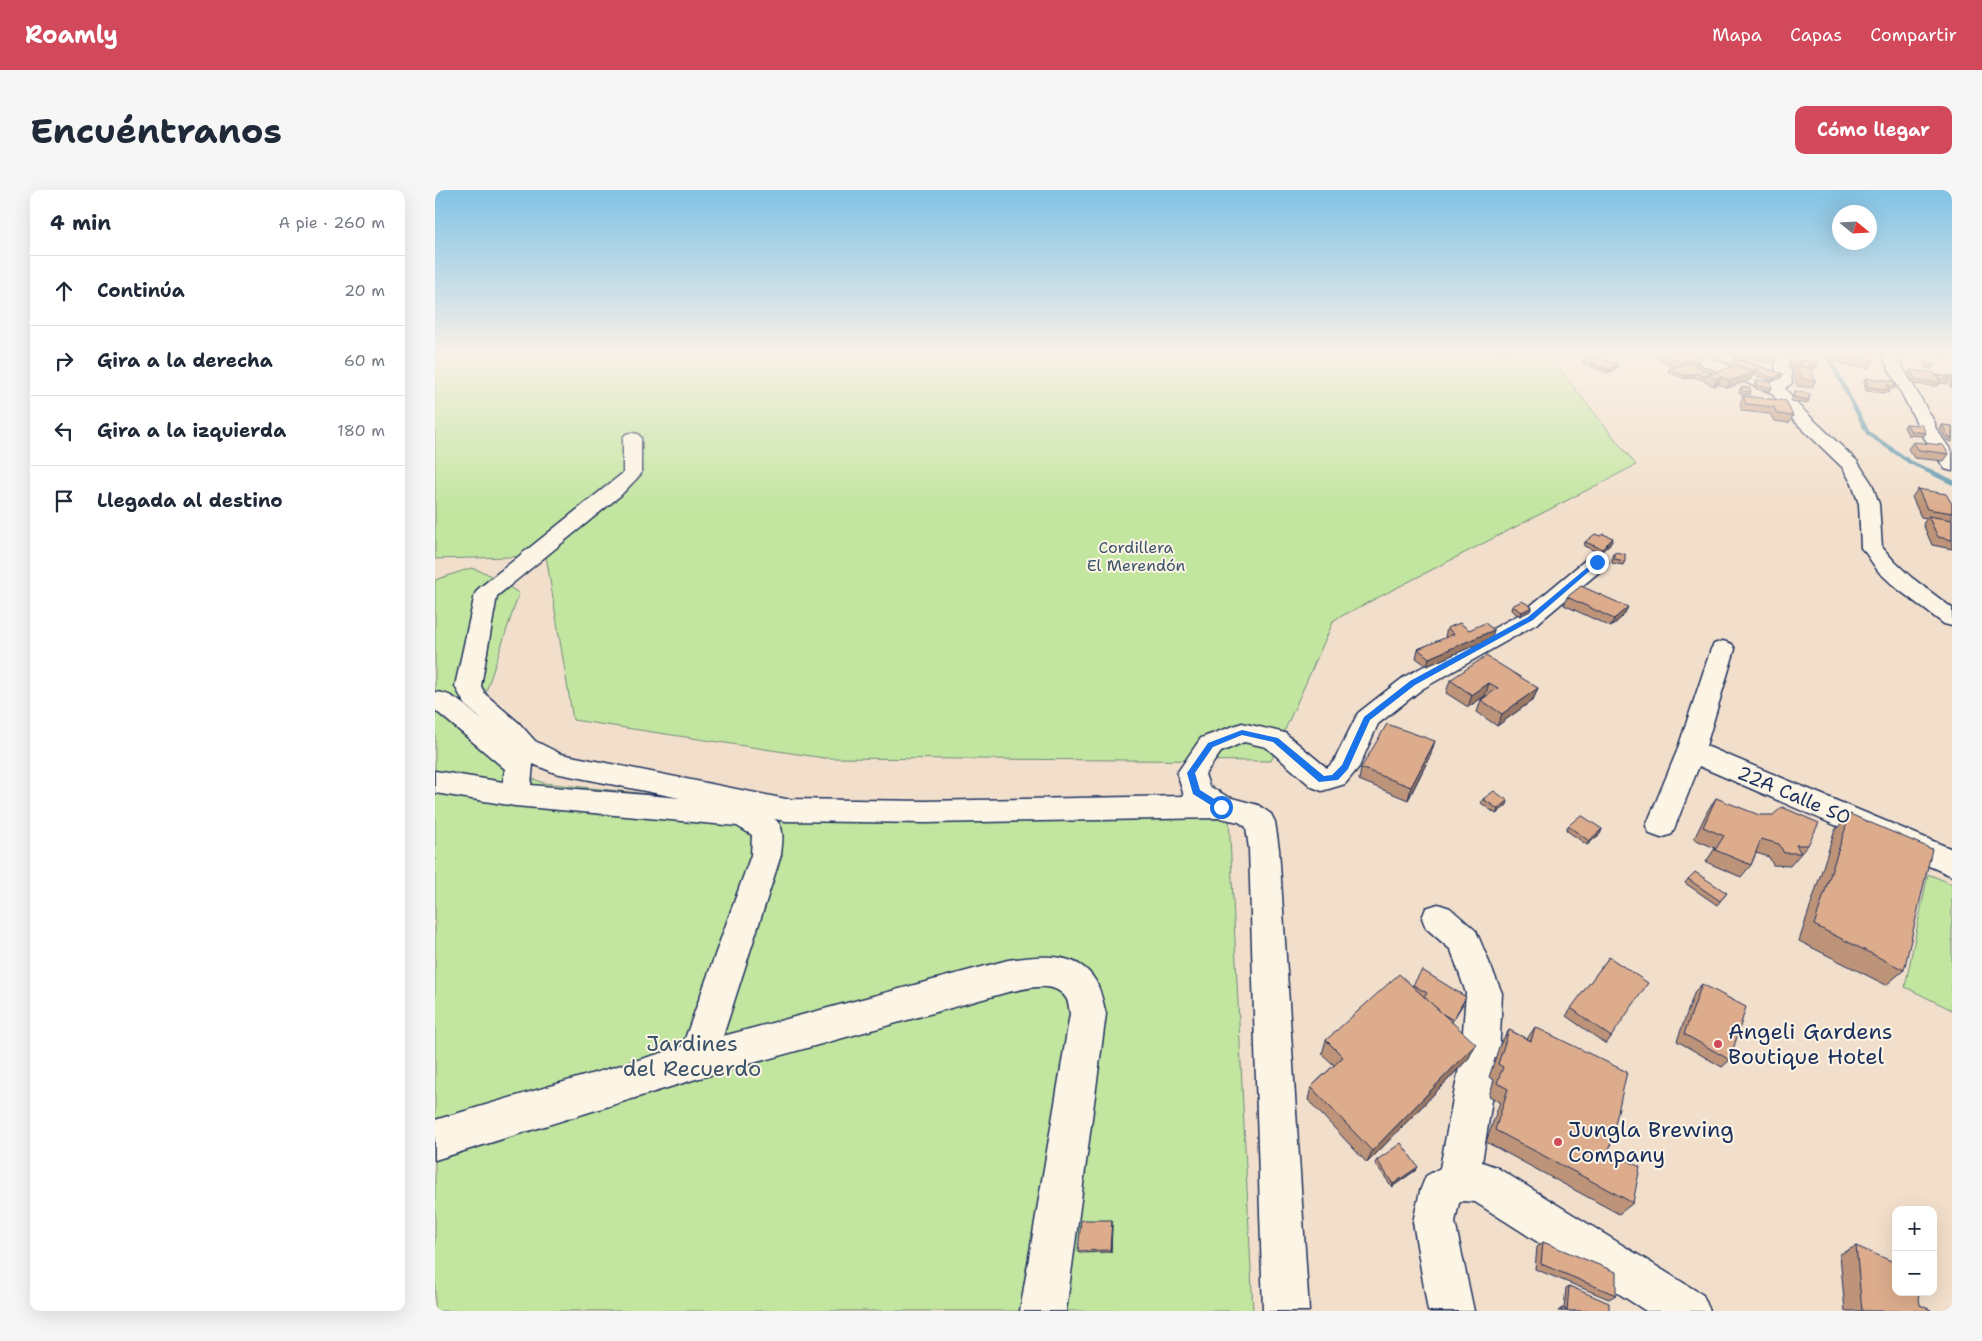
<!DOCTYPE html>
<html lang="es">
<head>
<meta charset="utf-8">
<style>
  body { margin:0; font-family:"Shantell Sans",sans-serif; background:#f6f6f7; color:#1f2937 }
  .controls { position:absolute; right:15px; bottom:15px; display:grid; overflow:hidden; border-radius:10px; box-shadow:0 5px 20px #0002 }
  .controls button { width:45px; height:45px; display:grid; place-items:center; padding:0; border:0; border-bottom:1px solid #e0e1e3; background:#fff; color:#1f2937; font:25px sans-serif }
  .compass { position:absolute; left:1397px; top:15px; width:45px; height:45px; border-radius:50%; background:#fff; box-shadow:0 5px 20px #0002; rotate:108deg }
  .stop { position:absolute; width:15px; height:15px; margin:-11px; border:4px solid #1a73e8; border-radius:50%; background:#fff }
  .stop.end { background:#1a73e8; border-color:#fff; box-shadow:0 1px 5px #0008 }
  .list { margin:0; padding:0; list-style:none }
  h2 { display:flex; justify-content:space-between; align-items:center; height:65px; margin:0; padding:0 20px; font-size:21px }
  h2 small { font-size:16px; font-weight:400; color:#747a83 }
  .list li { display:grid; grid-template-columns:32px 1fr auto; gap:15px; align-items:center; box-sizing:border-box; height:70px; padding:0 20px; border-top:1px solid #e0e1e3 }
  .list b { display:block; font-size:19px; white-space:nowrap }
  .list em { font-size:16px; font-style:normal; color:#747a83 }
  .icon { flex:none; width:28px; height:28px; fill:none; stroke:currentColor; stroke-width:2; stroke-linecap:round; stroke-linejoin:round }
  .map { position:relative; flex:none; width:1517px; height:1121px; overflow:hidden; border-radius:10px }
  header { display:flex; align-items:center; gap:30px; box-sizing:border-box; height:70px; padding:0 25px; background:#d1495b; color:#fff }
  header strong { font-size:24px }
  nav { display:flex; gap:28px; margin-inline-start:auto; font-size:18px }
  .intro { display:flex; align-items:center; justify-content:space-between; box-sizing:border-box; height:120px; padding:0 30px }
  h1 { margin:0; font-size:35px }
  .button { padding:12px 22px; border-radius:10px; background:#d1495b; color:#fff; font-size:18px; font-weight:700 }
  main { display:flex; gap:30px; padding:0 30px }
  aside { flex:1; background:#fff; border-radius:10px; box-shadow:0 5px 20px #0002 }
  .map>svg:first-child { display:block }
  .green { fill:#c2e69f; stroke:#6e8a7e }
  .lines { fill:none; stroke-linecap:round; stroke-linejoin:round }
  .stream-far1 { stroke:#5d96ac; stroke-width:4 }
  .stream { stroke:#5d96ac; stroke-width:5 }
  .minor-casing { stroke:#1b2f5e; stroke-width:3 }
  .minor { fill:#fcf5e5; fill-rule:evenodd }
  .wall { fill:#bd9479; stroke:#1b2f5e }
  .shaded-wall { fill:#9a7863; stroke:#1b2f5e }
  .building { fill:#dcac8d; stroke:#1b2f5e }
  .route { fill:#1a73e8 }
  .poi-dot { fill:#d1495b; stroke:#fcf5e5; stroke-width:2 }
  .labels { text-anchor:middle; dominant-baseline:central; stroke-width:4; stroke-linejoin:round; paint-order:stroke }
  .far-park-label { font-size:16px; fill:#3c546b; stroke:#fcf5e5 }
  .street-label { font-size:19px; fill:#1b2f5e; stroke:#fcf5e5 }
  .near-poi-label { font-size:22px; fill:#1b2f5e; stroke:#fcf5e5; text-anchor:start }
  .near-park-label { font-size:22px; fill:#3c546b; stroke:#fcf5e5 }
</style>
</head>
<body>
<header>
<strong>Roamly</strong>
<nav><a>Mapa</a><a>Capas</a><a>Compartir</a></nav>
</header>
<div class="intro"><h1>Encuéntranos</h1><a class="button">Cómo llegar</a></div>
<main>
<aside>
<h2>4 min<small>A pie · 260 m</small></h2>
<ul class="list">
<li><svg class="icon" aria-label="ahead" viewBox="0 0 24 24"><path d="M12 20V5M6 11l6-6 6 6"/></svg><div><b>Continúa</b></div><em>20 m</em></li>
<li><svg class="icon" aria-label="right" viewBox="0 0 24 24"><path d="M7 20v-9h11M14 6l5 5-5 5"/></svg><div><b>Gira a la derecha</b></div><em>60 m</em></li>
<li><svg class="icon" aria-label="left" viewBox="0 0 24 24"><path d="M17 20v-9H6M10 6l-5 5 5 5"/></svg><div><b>Gira a la izquierda</b></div><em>180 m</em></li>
<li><svg class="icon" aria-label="arrive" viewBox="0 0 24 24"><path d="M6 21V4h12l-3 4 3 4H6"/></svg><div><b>Llegada al destino</b></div></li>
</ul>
</aside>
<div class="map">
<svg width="1517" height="1121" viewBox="0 0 1517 1121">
  <rect width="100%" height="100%" fill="#f2dfcb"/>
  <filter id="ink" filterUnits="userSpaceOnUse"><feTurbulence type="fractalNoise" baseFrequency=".02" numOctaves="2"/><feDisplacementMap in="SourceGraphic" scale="10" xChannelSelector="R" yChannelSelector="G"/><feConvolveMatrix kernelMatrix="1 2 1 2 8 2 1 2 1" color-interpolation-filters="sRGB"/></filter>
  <g filter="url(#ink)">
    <g class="green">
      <polygon points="0,164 1112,164 1201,275 899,430 836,571 389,568 138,530 111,366 0,369"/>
      <polygon points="36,378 51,383 84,403 51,502 82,583 109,593 488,633 794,627 818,1121 0,1121 0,390"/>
      <polygon points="1493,684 1517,694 1517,820 1470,797"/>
    </g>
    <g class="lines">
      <polyline class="stream-far1" points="1392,164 1433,243 1475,272 1494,281"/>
      <polyline class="stream" points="1492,280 1517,292"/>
      <g class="minor-casing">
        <g id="minor">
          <polygon points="1246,164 1265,164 1337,192 1341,191 1340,164 1354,164 1357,193 1350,198 1362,214 1422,271 1437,294 1444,314 1447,357 1459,371 1476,387 1517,418 1517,436 1509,434 1460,397 1443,381 1430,362 1426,358 1424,314 1417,294 1408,278 1350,222 1337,203 1248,167"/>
          <polygon points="1446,164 1460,164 1500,233 1500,237 1517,262 1517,281 1510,279 1482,237 1482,233"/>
          <path d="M197,243L203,244L206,248V284L186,305L62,406L46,496L50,504L84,533L100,551L126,564L351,609L490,611L749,606L742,583L766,548L807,533L850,543L892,578L899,571L923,523L969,487L1087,423L1154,367L1162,366L1170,367L1173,372L1170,377L1103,433L987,499L943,534L924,577L910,594L887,601L877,597L831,557L809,552L786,562L770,584L774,596L793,607L823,615L836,624L840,632L844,659L874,1121H828L814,659L811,637L804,632L785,628L490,633L351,631L339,629C351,636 347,653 346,665L288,846L573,770C602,766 642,760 660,790C666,800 668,813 671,824L631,1121H585L635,824C634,819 634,812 631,808C619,789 591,799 573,802L261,889L0,970V930L247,857L316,665L317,645L302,636L80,616L0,603V581L68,592L70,579L0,520V502C19,502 33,519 47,530L30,515L20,496L40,404L43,399L188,283V248L191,244ZM98,574L120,583L245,608L96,595Z"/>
          <polygon points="1288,451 1297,454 1300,459 1271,556 1517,659 1517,686 1264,576 1237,644 1226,648 1215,644 1211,636 1242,561 1276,459 1279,454"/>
          <polygon points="1003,714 1015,718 1041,741 1067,803 1064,867 1047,972 1061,977 1268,1105 1275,1121 1211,1121 1040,1012 1028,1011 1024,1013 1020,1032 1039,1121 993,1121 978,1032 985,1001 991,986 1005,978 1026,867 1031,803 1016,760 991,738 987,728 991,718"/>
        </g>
      </g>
      <use href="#minor" class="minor"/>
    </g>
    <g class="wall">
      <polygon points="1217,164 1263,164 1268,165 1265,172 1257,174 1278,183 1297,177 1294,176 1296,172 1304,170 1298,169 1300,164 1317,165 1313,172 1304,170 1348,184 1346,188 1336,191 1318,185 1319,183 1315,190 1292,198 1283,194 1279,196 1269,191 1270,190 1268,190 1259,187 1250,189 1233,182 1234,179 1239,177 1225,171 1227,166 1225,167"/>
      <polygon points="1321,164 1340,164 1342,170 1340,173 1322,171 1320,165"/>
      <polygon points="1348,164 1362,164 1361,167 1356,166 1356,168 1349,167"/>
      <polygon points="1390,164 1434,164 1438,171 1434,178 1408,175 1406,170 1405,172 1394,171"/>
      <polygon points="1496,164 1517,164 1517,166 1516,167 1498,165"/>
      <polygon points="1149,166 1158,170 1157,174 1148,173"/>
      <polygon points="1364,170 1383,175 1381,178 1376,178 1380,191 1377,198 1362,196 1358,183 1359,181 1359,180 1354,179 1353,176 1354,172 1362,173"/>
      <polygon points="1489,172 1500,176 1497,179 1490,178 1487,175"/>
      <polygon points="1157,174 1182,178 1173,183 1156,177"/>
      <polygon points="1475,180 1501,186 1502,185 1511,187 1512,186 1517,187 1517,198 1512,192 1511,194 1505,193 1503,196 1479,194 1473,184"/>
      <polygon points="1431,188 1461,196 1459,199 1454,199 1455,200 1453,203 1431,201 1429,191"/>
      <polygon points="1322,190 1337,198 1335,201 1321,199 1320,194"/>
      <polygon points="1306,197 1316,202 1314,205 1305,204 1304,201"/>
      <polygon points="1360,201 1374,210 1372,214 1356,211"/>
      <polygon points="1308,206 1351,211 1358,226 1354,233 1339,231 1335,224 1307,221 1305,214"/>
      <polygon points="1471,234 1491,243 1489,246 1473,245 1469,237"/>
      <polygon points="1507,235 1517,236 1517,252 1513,251 1505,239"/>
      <polygon points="1478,252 1514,264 1509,271 1479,268 1473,259"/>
      <polygon points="1483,299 1517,314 1517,359 1497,355 1488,334 1492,328 1486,327 1477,307"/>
      <polygon points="1150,352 1177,352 1165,363 1149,356"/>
      <polygon points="1179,362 1190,371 1188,375 1177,373 1177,366"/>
      <polygon points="1132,407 1189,425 1176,437 1129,415"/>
      <polygon points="1077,416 1095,421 1085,426 1076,420"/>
      <polygon points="1012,438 1034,440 1057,448 992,476 981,468 983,459 1011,448 1010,447"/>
      <polygon points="1015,490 1103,498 1098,510 1062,536 1042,522 1046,510 1051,506 1050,506 1033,517 1011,503"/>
      <polygon points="996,564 973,610 924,590 926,578"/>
      <polygon points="1281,608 1373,655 1355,676 1338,675 1334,667 1321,663 1316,675 1306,687 1271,672 1280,658 1259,649 1273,620"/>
      <polygon points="1048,609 1072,615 1061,624 1046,613"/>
      <polygon points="1415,624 1469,780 1451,795 1364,751 1400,640"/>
      <polygon points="1133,636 1167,639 1165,644 1152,655 1131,640"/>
      <polygon points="1253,689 1292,703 1282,715 1250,693"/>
      <polygon points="1174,767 1176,847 1171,854 1131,826"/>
      <polygon points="1267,794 1295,870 1287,877 1242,851 1260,801"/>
      <polygon points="978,795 1028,814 1017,832 1034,868 932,973 873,910 876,897 899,875 887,864 891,850 977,796"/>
      <polygon points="1100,837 1174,961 1198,1013 1184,1024 1051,952 1065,912 1054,906 1059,890 1054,887 1065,854 1074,840 1092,849"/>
      <polygon points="942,970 981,980 957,997 940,973"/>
      <polygon points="677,1033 676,1062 644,1063 643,1061"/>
      <polygon points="1108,1052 1181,1105 1174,1109 1100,1079 1102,1057"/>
      <polygon points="1421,1056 1485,1115 1496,1121 1410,1121 1405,1064"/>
      <polygon points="1134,1096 1174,1121 1123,1121 1127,1118 1129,1119 1131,1098"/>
    </g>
    <g class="shaded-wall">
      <polygon points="1268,165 1265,172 1243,179 1245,172"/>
      <polygon points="1183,175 1182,178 1173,183 1174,180"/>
      <polygon points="1260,183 1259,187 1250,189 1251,186"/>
      <polygon points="1319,183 1315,190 1292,198 1295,191"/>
      <polygon points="1348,184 1346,188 1336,191 1338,188"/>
      <polygon points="1286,187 1283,194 1279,196 1282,189"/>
      <polygon points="1178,348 1177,352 1165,363 1167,359"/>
      <polygon points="1097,417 1095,421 1085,426 1087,422"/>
      <polygon points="1193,417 1189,425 1176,437 1179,429"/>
      <polygon points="1059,440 1057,448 992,476 994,468"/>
      <polygon points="1054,493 1050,506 1033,517 1037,505"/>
      <polygon points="1103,498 1098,510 1062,536 1067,524"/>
      <polygon points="1000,551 996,564 973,610 976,597"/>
      <polygon points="1073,611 1072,615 1061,624 1063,619"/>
      <polygon points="1167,639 1165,644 1152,655 1154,651"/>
      <polygon points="1041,854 1034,868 932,973 937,961"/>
      <polygon points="983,977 981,980 957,997 958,994"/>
      <polygon points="677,1030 677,1033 676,1062 675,1060"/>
    </g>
    <g class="building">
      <polygon points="1228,164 1263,164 1268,165 1245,172"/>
      <polygon points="1300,164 1312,164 1317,165 1315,168 1299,165"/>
      <polygon points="1323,164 1340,164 1342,170 1324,168"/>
      <polygon points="1394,164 1404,164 1407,169 1396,168"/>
      <polygon points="1410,164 1434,164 1438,171 1412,168"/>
      <polygon points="1149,166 1158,167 1158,170 1149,169"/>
      <polygon points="1166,169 1183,175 1174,180 1157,174"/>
      <polygon points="1304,170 1348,184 1338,188 1320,181 1326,178 1318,181 1296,172"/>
      <polygon points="1364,170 1381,172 1383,175 1375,174 1378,181 1376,178 1362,176 1361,178 1361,177 1355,176 1354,172 1365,174"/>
      <polygon points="1489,172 1497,173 1500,176 1492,175"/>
      <polygon points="1254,173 1278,183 1272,185 1271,187 1270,187 1260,183 1251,186 1234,179"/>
      <polygon points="1300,176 1319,183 1295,191 1286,187 1282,189 1272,185"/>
      <polygon points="1362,176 1376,178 1380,191 1366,189"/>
      <polygon points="1475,180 1499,183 1506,193 1481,190"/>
      <polygon points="1502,185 1510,186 1514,190 1505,189"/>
      <polygon points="1512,186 1517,187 1517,192"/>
      <polygon points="1431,188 1458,191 1461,196 1452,195 1455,200 1433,197"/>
      <polygon points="1322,190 1336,192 1337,198 1323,196"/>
      <polygon points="1306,197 1315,198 1316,202 1307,201"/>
      <polygon points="1360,201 1375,204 1374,210 1358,207"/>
      <polygon points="1308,206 1351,211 1358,226 1342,224 1339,217 1311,214"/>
      <polygon points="1471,234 1487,235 1491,243 1476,241"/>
      <polygon points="1507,235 1517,236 1517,248 1515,248"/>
      <polygon points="1478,252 1508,255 1514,264 1484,260"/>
      <polygon points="1483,299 1511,304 1517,314 1517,323 1492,319"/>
      <polygon points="1493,326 1517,330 1517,350 1503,347"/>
      <polygon points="1160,344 1165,346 1168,344 1178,348 1167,359 1150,352"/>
      <polygon points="1179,362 1190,364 1190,371 1179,369"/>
      <polygon points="1146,396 1193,417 1179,429 1132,407"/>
      <polygon points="1087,411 1097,417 1087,422 1077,416"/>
      <polygon points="1025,433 1034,440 1050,433 1059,440 994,468 983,459 1019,444 1012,438"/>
      <polygon points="1051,466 1103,498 1067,524 1046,510 1063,498 1054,493 1037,505 1015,490"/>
      <polygon points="952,534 1000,551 976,597 926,578"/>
      <polygon points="1059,601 1073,611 1063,619 1048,609"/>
      <polygon points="1281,608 1324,625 1338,625 1347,617 1384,633 1373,655 1361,655 1366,663 1349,663 1344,654 1326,649 1316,675 1280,660 1289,646 1268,637"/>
      <polygon points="1415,624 1497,659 1469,780 1379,735"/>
      <polygon points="1146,625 1167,639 1154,651 1133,636"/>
      <polygon points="1260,682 1292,703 1285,711 1253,689"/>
      <polygon points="1174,767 1213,793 1176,847 1136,818"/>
      <polygon points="987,780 1031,807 1018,830 1008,824 989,807 992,803 978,795"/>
      <polygon points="964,784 1041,854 937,961 876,897 908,867 891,850"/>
      <polygon points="1267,794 1311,817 1295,870 1249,844"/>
      <polygon points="1100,837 1192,882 1174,961 1205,977 1198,1013 1060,940 1073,899 1062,893 1068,877 1063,874 1074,840 1096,851"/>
      <polygon points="966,953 983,977 958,994 942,970"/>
      <polygon points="646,1030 677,1030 675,1060 643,1061"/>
      <polygon points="1108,1052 1181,1082 1181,1105 1106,1074"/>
      <polygon points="1421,1056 1461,1073 1461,1102 1483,1102 1485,1115 1496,1120 1496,1121 1427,1121"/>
      <polygon points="1134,1096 1174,1113 1174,1121 1132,1121"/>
      <polygon points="1127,1118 1133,1121 1126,1121"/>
    </g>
  </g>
  <linearGradient id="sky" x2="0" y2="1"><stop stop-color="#82c3e5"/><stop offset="0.51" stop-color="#f9f1e8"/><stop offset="1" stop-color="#f9f1e8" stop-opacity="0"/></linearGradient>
  <rect width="1517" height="321" fill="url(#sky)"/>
  <polygon class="route" points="1160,371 1165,372 1098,430 980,495 935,530 913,579 903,590 884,592 838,552 807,545 778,557 760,583 765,600 789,615 789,619 782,619 758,604 752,583 773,553 807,540 843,548 889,586 897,585 907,575 929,527 975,491 1093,427"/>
  <g class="poi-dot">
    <circle cx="1283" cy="854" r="5"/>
    <circle cx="1123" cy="952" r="5"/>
  </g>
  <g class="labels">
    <g class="far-park-label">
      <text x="701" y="357">Cordillera<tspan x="701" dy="18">El Merendón</tspan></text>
    </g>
    <g class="street-label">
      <text transform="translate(1359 605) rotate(23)">22A Calle SO</text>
    </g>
    <g class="near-poi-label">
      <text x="1293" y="841">Angeli Gardens<tspan x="1293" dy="25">Boutique Hotel</tspan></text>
      <text x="1133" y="939">Jungla Brewing<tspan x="1133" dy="25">Company</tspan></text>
    </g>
    <g class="near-park-label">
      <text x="257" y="853">Jardines<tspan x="257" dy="25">del Recuerdo</tspan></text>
    </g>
  </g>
</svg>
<div class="controls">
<button>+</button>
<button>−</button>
</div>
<svg class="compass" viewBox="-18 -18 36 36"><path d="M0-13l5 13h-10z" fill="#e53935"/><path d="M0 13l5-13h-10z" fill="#747a83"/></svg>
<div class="stop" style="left:786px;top:617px"></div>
<div class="stop end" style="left:1162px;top:372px"></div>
</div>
</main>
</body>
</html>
